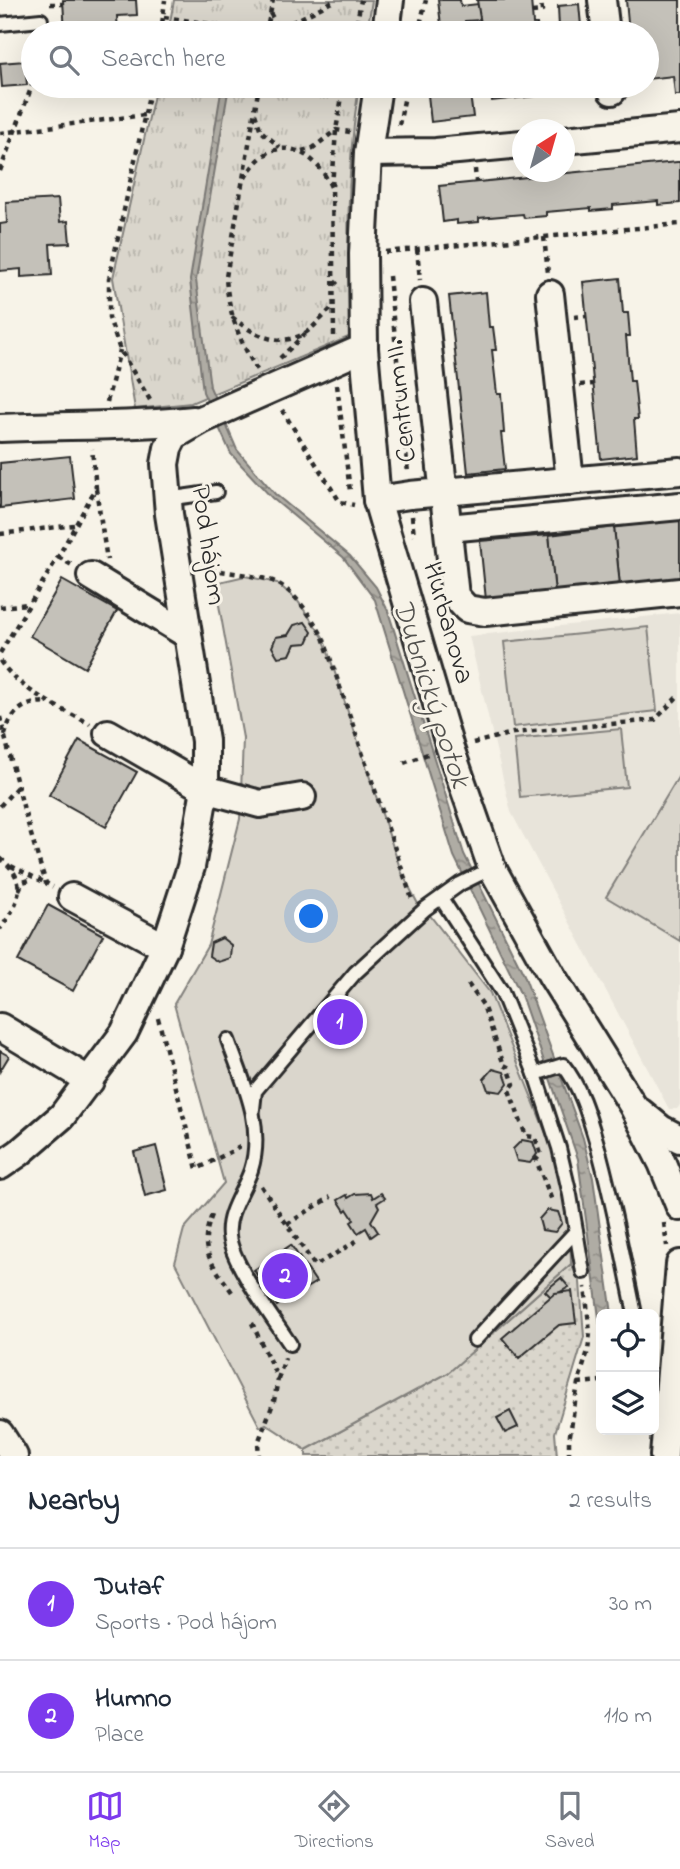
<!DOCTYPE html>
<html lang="en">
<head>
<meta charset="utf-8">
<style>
  body { margin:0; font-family:"Indie Flower",sans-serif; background:#f2f2f3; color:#1f2937 }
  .controls { position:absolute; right:21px; bottom:21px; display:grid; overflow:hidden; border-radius:10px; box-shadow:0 7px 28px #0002 }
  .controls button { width:63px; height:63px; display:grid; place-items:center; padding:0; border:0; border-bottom:2px solid #e0e1e3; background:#fff; color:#1f2937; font:35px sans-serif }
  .compass { position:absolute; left:512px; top:119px; width:63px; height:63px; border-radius:50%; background:#fff; box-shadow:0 7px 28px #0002; rotate:37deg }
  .you { position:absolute; left:312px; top:917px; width:24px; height:24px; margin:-18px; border:5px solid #fff; border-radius:50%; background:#1a73e8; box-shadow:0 0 0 10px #1a73e833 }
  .badge { display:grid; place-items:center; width:46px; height:46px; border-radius:50%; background:#7c3aed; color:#fff; font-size:23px; font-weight:700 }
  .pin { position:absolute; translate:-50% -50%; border:4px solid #fff; box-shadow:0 2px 7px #0006 }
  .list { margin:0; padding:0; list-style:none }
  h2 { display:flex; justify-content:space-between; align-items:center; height:91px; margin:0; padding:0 28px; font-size:30px }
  h2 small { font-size:23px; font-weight:400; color:#747a83 }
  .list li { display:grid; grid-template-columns:46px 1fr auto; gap:21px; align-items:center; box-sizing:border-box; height:112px; padding:0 28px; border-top:2px solid #e0e1e3 }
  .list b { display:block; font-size:26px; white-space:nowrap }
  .list p { margin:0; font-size:23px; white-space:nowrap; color:#747a83 }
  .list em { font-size:23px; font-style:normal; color:#747a83 }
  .icon { flex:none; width:38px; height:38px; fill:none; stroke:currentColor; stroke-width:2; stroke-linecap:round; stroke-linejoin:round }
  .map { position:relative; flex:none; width:680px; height:1456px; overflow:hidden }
  .search { position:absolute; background:#fff; box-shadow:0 7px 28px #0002; left:21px; right:21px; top:21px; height:77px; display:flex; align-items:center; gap:18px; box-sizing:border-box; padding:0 24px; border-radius:38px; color:#747a83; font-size:26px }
  .sheet { height:315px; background:#fff }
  nav { display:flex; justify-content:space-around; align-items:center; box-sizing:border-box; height:98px; border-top:2px solid #e0e1e3; background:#fff; font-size:19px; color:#747a83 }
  nav a { display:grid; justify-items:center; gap:4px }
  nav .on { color:#7c3aed }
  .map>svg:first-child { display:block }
  .built { fill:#e8e4da }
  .grass { fill:url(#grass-tufts); stroke:#82807c; stroke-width:2 }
  .garden { fill:url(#garden-dots); stroke:#82807c; stroke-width:2 }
  .pitch { fill:#dad6cc; stroke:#82807c; stroke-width:2 }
  .water { fill:url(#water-ripples); stroke:#7a7874; stroke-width:2 }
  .building { fill:#c4c1b9; stroke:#2b2b2b; stroke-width:2 }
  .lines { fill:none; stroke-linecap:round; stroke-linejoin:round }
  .lane-casing { stroke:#2b2b2b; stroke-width:18 }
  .street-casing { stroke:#2b2b2b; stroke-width:32 }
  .path { stroke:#2b2b2b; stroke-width:4.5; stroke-dasharray:5 5; stroke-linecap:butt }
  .lane { stroke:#f7f3e8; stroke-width:12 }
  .street { stroke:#f7f3e8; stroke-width:26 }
  .labels { text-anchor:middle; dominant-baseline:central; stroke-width:6; stroke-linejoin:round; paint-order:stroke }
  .street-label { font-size:28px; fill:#2b2b2b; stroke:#f7f3e8 }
  .water-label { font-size:30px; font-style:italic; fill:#53524f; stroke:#f7f3e8 }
</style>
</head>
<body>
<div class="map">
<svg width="680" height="1456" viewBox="0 0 680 1456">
  <defs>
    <pattern id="grass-tufts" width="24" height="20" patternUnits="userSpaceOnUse" patternTransform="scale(1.75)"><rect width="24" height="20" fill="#dad6cc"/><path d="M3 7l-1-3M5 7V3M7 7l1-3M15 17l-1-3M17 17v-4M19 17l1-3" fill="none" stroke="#bbb8af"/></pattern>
    <pattern id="garden-dots" width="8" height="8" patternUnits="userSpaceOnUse" patternTransform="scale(1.75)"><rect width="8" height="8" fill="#dad6cc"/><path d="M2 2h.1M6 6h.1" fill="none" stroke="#bbb8af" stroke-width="1.8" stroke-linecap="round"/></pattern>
    <pattern id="water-ripples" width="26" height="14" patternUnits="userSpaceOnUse" patternTransform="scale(1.75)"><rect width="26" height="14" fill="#afaca4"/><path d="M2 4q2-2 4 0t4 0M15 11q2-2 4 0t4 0" fill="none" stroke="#8f8c86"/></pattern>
  </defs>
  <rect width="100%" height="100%" fill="#f7f3e8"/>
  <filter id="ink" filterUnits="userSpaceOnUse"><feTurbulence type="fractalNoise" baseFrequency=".0143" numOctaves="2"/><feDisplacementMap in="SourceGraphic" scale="14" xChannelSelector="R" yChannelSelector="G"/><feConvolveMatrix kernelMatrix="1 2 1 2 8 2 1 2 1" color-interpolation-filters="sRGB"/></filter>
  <g filter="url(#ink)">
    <polygon class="built" points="680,613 680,1105 677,1109 669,1109 511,812 469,636"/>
    <g class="grass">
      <polygon points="174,0 372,0 367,33 168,33"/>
      <path d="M156,86H359C346,169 347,252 351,336L191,403L135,409L113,278Z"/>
    </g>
    <polygon class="garden" points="571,1264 580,1282 584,1337 555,1433 557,1456 306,1456 306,1450 448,1373"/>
    <g class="pitch">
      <polygon points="245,576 277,583 297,600 323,637 401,871 418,904 425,909 490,993 553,1151 570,1224 571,1264 448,1373 306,1450 266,1424 260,1427 175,1263 184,1229 224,1183 174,1004 208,945 240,819 243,738 215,583"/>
      <polygon points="648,627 657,711 513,727 504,642"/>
      <polygon points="621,729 627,787 520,797 514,739"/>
      <polygon points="680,774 680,941 606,897"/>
    </g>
    <polygon class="water" points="222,86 229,86 196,280 210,387 237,450 275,494 350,556 376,587 388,611 464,854 524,975 583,1138 593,1178 612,1314 601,1314 601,1333 578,1159 521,995 454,856 375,600 343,557 272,498 231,454 203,392 190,280"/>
    <g class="building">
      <polygon points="63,0 136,0 137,15 117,16 118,33 65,33"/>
      <polygon points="438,0 460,0 461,6 478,4 481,20 465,21 465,33 442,33"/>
      <polygon points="477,0 531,0 533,24 537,24 538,33 486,33 486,30 482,30"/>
      <polygon points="626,0 680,0 680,95 675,95 673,76 647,79 647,33 629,33"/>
      <polygon points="579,4 581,26 559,28 558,6"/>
      <polygon points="25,61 27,85 2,87 0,63"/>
      <polygon points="427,86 469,86 473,117 431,122"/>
      <polygon points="491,86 544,86 546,95 492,101"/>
      <polygon points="677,162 680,162 680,203 658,205 658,201 613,205 613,209 591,211 591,208 546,212 546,216 524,218 523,214 479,218 479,222 457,224 457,220 443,222 439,186"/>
      <polygon points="58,199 60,222 68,221 70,243 50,244 52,275 21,277 21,269 0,271 0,224 7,223 6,202"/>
      <polygon points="620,278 623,313 628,313 630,336 626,336 630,381 634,381 638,419 634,419 637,455 601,459 583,282"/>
      <polygon points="486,292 489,327 493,327 496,350 492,350 497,394 501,394 504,433 501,433 505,469 468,473 449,296"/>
      <polygon points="70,456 75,499 0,508 0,463"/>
      <polygon points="680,520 680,580 620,586 614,527"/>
      <polygon points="614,527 620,586 555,593 549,535"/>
      <polygon points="549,535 555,593 486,600 480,541"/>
      <polygon points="62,580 117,611 85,668 30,636"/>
      <polygon points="305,622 312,632 307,643 295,644 290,655 278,657 272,647 276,637 288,635 294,625"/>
      <polygon points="79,740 137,772 106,827 49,795"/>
      <polygon points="48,905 103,935 73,991 18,961"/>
      <polygon points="222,938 231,945 230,958 218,962 209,956 211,943"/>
      <polygon points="0,1051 9,1056 0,1071"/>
      <polygon points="493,1069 504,1072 508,1083 501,1092 488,1090 484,1079"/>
      <polygon points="522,1140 533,1142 537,1154 530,1163 517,1161 513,1149"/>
      <polygon points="156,1146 167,1190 145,1196 134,1152"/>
      <polygon points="371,1193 373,1198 381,1193 385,1198 377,1203 379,1207 371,1221 378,1232 371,1237 366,1228 358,1233 351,1222 354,1220 347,1209 345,1211 338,1200 347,1195 348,1198 355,1194"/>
      <polygon points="547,1210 558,1212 562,1223 555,1232 542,1230 539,1219"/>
      <polygon points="291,1245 316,1282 277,1306 254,1270"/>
      <polygon points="561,1278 569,1287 551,1297 545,1291"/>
      <polygon points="572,1291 576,1323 559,1325 519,1358 502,1338 555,1293"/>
      <polygon points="510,1411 518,1427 505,1433 497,1418"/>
    </g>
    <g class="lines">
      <g class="lane-casing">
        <g id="lane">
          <polyline points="0,24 41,20"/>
          <polyline points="167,499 216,492"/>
          <polyline points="441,898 502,992 535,1074 559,1148 570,1195 583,1272"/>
          <path d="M228,1040C243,1082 265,1125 251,1170C244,1191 226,1213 229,1236C232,1264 273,1318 290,1344"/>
          <path d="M535,1074L563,1065C581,1087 589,1117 597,1144C613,1200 623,1257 635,1314"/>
          <polyline points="253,1109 255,1091 355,973 425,909 460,884 492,868"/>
          <polyline points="475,1340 576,1231"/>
          <polyline points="654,1403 658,1424"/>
        </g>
      </g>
      <g class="street-casing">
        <g id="street">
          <polyline points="602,0 606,33"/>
          <polyline points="386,33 390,0"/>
          <polyline points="378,86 368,153 363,254 364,348 377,500 450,748 492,868 552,976 633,1106 662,1163 680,1207"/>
          <polyline points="612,86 612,91"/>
          <polyline points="564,140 680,129"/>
          <polyline points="368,153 436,152 522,144"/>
          <polyline points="550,294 570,481"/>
          <polyline points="423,302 455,596 467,609 485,612 680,592"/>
          <path d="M0,428C65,425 130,427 194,420"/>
          <polyline points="377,500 410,495 680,471"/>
          <polyline points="448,528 680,506"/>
          <polyline points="91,576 188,635"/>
          <polyline points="108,733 205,789 260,804 302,797"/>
          <polyline points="72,897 165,947"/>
          <polyline points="0,1027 90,1081"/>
          <polyline points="639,1111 661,1129 680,1139"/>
          <polyline points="0,1166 19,1153 62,1116 124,1033 165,947 191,867 205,789 205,741 169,514 165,464 168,448 174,436 203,419 364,348"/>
          <polyline points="0,1434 14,1456"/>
          <polyline points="664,1456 680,1264"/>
        </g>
      </g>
      <g class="path">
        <polyline points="50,4 64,4"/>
        <polyline points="532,12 542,11 541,0"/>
        <polyline points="270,13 282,33"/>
        <path d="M164,17L255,31C284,31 310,12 336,0"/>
        <polyline points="161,33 165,0"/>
        <polyline points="266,33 273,0"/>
        <polyline points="347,33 355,23"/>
        <polyline points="355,33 361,0"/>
        <polyline points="418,33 426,0"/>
        <polyline points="255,114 261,131 280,147"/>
        <polyline points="399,125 407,86"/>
        <polyline points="0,133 145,115"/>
        <polyline points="302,151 313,148 336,130 350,132"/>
        <polyline points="475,169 476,182"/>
        <polyline points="0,171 33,83"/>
        <polyline points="543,172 544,175"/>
        <path d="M245,178C270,132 312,144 331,187"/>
        <polyline points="544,237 548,273"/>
        <polyline points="417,249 420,280"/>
        <polyline points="385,252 680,224"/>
        <polyline points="389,276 408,473"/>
        <polyline points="334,285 341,278"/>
        <path d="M232,317C254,335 280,350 308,331C316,325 324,315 332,308"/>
        <polyline points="574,317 587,316"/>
        <polyline points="334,336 332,187 336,130 344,86"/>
        <polyline points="280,358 307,332"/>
        <path d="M257,370C239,340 228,312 226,277L259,86"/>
        <polyline points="337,385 350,491"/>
        <polyline points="580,385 593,384"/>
        <polyline points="150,400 120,350 109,318 109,279 151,86"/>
        <polyline points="107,402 120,350"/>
        <polyline points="282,410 340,502 354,505"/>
        <polyline points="96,489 107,560"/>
        <polyline points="412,516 414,536"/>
        <polyline points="0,534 74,525"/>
        <polyline points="58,557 72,565"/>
        <path d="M201,568C217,571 265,576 277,583C297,594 312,618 323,637L412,899"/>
        <polyline points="0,607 28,604"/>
        <polyline points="0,653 58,557 96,488 92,449"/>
        <path d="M0,661C21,691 58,707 90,724"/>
        <path d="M0,717C14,773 28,828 46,883L53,887"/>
        <path d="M5,735C11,711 24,702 48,702"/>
        <polyline points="473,743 513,733 655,720 680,694"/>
        <polyline points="404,763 428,754"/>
        <polyline points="0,806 17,787"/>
        <path d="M0,858C30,881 19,904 0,929"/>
        <polyline points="11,866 46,883"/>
        <polyline points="19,890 23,882 33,879"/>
        <polyline points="468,984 483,1005 504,1065 508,1067 514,1084 509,1090 526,1136 535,1137 541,1154 536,1160 553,1203"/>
        <polyline points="158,1018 197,1169 240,1147"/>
        <polyline points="261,1186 315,1266 358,1240"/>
        <path d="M212,1215C197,1251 212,1263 232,1292"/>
        <polyline points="664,1223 667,1246"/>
        <polyline points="287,1224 331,1197"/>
        <polyline points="252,1323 278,1379 274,1401 258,1443 259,1456"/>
        <polyline points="278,1379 285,1358"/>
        <polyline points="578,1383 601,1381"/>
        <polyline points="569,1456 569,1441 578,1383 588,1351 590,1333 585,1287"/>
      </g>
      <use href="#lane" class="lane"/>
      <use href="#street" class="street"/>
    </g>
  </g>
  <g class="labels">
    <g class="street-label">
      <text transform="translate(402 401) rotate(-96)">Centrum II.</text>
      <text transform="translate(207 545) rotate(82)">Pod hájom</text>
      <text transform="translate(447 623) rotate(74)">Hurbanova</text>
    </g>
    <g class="water-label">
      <text transform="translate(430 694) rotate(72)">Dubnický potok</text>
    </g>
  </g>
</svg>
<div class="controls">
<button><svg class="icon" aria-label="locate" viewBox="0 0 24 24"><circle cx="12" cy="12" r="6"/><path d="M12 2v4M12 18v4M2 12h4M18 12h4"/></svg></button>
<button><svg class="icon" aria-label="layers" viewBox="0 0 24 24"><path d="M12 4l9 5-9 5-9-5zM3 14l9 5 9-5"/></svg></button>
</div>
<svg class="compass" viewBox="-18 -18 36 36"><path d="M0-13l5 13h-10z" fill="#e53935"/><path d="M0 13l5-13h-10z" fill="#747a83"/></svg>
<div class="you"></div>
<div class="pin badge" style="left:340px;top:1022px">1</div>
<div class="pin badge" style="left:285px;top:1276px">2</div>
<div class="search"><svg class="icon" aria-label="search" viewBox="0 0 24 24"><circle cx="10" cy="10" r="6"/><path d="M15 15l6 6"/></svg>Search here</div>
</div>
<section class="sheet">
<h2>Nearby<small>2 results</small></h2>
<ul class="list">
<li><span class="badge">1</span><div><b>Dutaf</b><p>Sports · Pod hájom</p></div><em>30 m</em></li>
<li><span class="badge">2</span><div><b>Humno</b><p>Place</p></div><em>110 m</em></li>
</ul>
</section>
<nav>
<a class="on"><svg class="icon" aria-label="map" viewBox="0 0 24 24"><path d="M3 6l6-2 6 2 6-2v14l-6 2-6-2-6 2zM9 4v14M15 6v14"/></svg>Map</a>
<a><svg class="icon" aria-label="directions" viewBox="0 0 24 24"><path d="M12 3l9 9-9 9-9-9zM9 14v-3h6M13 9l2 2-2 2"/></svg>Directions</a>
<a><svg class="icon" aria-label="saved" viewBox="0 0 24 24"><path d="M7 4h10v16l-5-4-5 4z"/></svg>Saved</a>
</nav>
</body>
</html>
